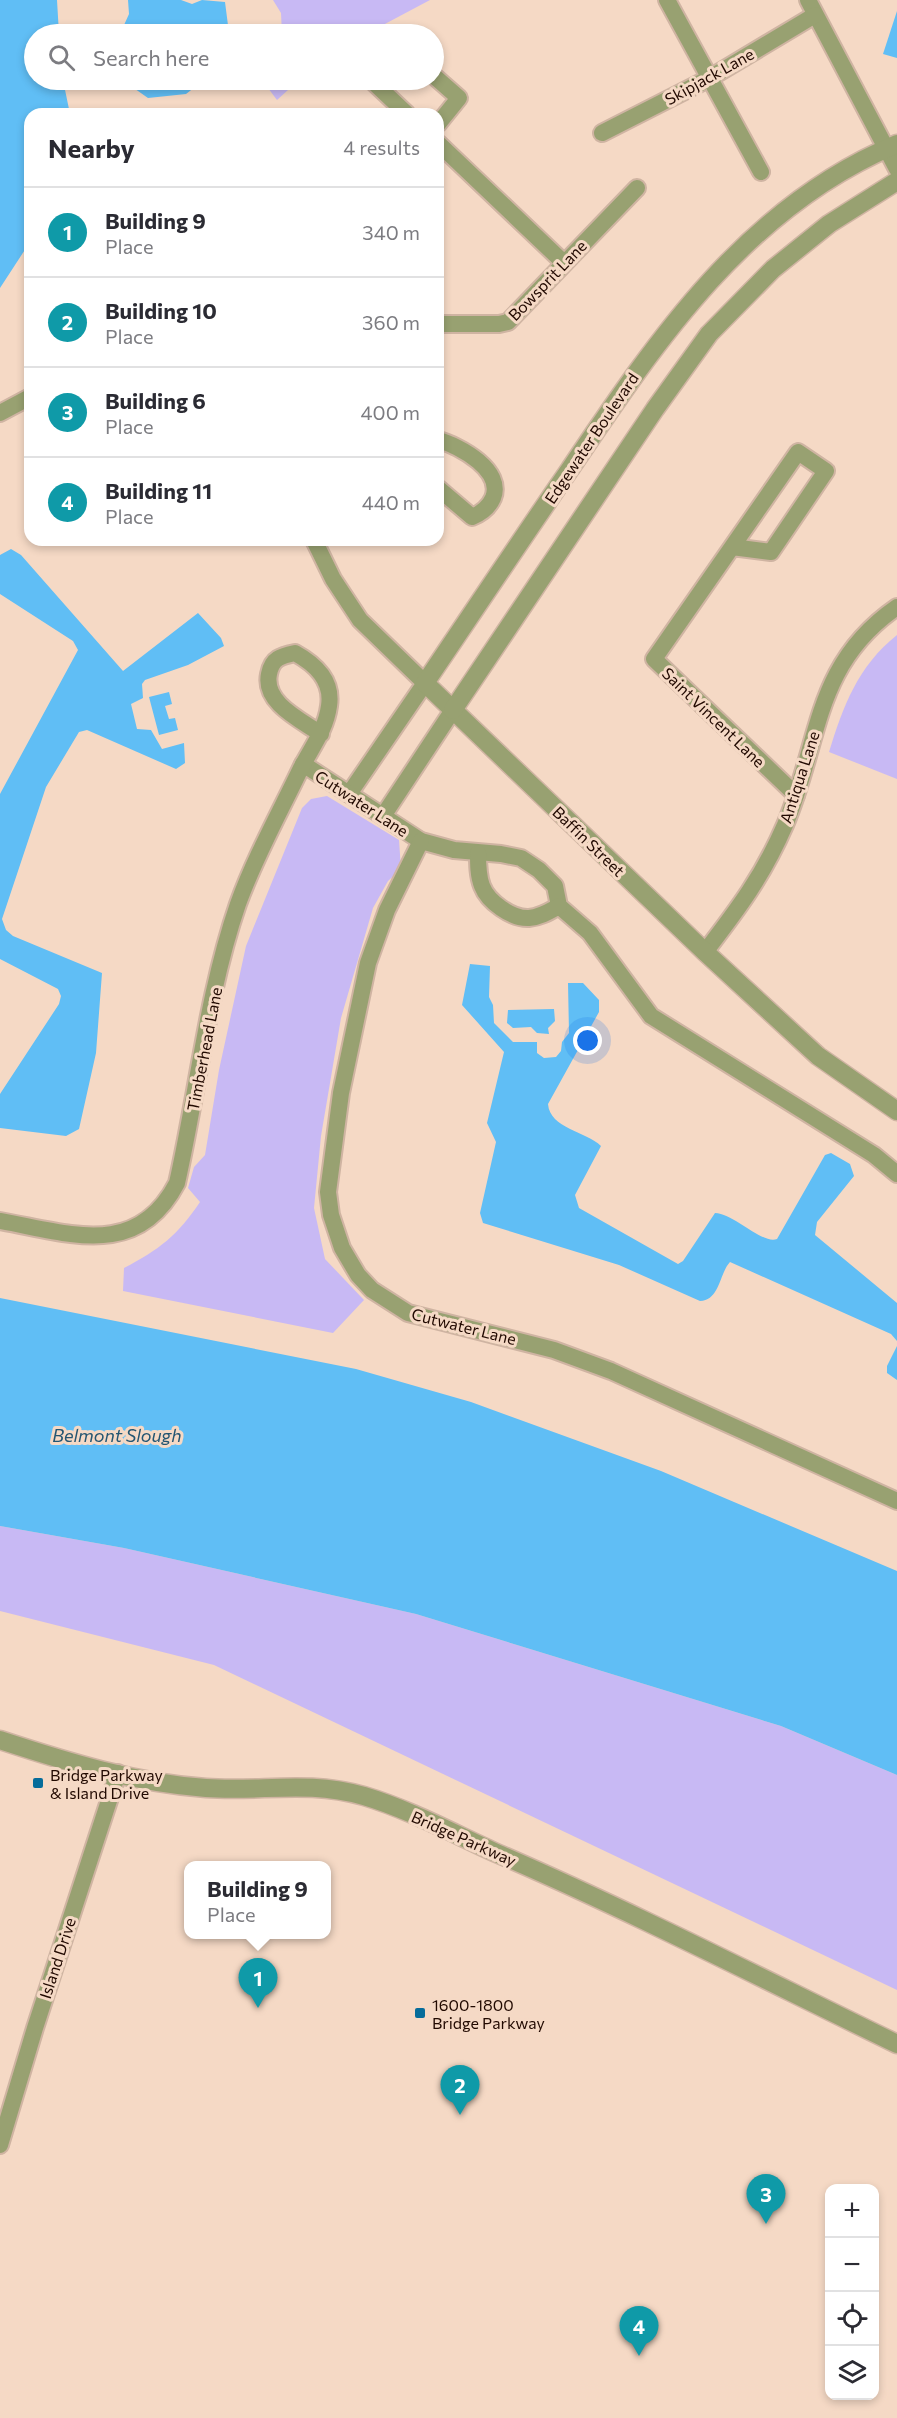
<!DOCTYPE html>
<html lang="en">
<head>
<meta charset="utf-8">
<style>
  body { margin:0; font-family:Commissioner,sans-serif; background:#f7f7f7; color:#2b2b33 }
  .controls { position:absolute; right:18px; bottom:18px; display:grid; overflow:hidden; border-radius:12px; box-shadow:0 3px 9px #0003 }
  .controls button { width:54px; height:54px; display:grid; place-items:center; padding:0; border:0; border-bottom:2px solid #e1e1e2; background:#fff; color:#2b2b33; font:30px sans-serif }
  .you { position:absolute; left:588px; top:1041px; width:21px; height:21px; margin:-15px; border:4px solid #fff; border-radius:50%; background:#1a73e8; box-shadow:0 0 0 9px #1a73e833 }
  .badge { display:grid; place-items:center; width:39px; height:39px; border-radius:50%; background:#7c3aed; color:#fff; font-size:20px; font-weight:700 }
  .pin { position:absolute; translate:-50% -50px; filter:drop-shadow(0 2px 3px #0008) }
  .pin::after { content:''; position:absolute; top:32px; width:21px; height:18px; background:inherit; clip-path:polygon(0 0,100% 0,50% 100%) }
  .popup { position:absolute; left:184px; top:1861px; width:147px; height:78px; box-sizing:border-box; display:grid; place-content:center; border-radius:12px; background:#fff; filter:drop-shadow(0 2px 4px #0005); font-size:20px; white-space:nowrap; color:#7c7c81 }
  .popup b { font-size:22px; color:#2b2b33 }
  .popup::after { content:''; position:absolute; left:50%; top:100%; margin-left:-12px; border:12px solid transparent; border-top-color:#fff }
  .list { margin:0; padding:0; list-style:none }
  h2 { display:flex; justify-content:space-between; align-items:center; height:78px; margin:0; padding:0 24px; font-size:26px }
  h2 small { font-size:20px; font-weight:400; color:#7c7c81 }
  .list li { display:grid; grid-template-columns:39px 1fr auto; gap:18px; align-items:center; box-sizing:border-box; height:90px; padding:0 24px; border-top:2px solid #e1e1e2 }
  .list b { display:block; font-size:22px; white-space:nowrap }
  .list p { margin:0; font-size:20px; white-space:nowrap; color:#7c7c81 }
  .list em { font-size:20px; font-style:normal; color:#7c7c81 }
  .icon { flex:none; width:33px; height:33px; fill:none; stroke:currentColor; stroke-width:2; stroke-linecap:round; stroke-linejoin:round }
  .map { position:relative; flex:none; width:897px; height:2418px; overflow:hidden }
  .search { position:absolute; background:#fff; box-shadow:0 3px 9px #0003; left:24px; top:24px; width:420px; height:66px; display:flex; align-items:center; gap:15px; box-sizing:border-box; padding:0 21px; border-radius:33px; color:#7c7c81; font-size:22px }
  .panel { position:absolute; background:#fff; box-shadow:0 3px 9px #0003; left:24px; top:108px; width:420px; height:438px; border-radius:18px }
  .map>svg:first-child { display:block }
  .green { fill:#c8b9f4 }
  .water { fill:#60bef5 }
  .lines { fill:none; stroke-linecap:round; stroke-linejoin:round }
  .minor-casing { stroke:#cfb4a2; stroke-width:20 }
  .tertiary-casing { stroke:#cfb4a2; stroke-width:21 }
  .minor { stroke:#98a171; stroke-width:16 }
  .tertiary { stroke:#98a171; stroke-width:18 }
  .poi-dot { fill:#056c9a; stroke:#f5d9c5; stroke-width:2 }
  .labels { text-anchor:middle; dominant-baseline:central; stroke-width:6; stroke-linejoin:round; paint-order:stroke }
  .street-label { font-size:16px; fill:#210900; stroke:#f5d9c5 }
  .poi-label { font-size:16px; fill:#210900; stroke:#f5d9c5; text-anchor:start }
  .water-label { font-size:18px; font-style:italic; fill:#235572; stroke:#f5d9c5 }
</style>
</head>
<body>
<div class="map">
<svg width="897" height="2418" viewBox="0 0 897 2418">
  <rect width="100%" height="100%" fill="#f5d9c5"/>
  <g class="green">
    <polygon points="273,0 430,0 366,34 282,34 281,13"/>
    <polygon points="262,80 299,80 277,100"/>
    <path d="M897,635V779L829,752C843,706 858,666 897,635Z"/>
    <path d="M327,796L399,840L401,869L388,881L373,908L341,1018L321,1136L314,1208L325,1259L364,1300L333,1333L123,1291L124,1268C159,1250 178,1235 200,1202L188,1188L194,1167L205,1155L219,1070L246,946L302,808L311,799Z"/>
    <polygon points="0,1526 124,1548 416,1614 781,1726 897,1775 897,1990 214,1665 0,1611"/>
  </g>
  <g class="water">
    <polygon points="0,0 57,0 59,34 34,34 34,80 63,80 70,114 30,114 30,242 0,288"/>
    <polygon points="128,0 181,0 192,4 202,0 225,2 229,33 120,34 129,14"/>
    <polygon points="897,11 897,58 883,54"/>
    <polygon points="127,80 204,80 186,94 148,98 128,84"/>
    <polygon points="11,549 21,555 123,671 198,613 221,638 224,646 188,665 145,680 142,684 143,698 131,704 137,729 151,730 162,749 184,743 185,763 176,769 87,730 79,732 46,787 2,919 6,930 13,936 102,973 96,1053 79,1129 66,1136 0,1128 0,1094 59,1004 61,996 58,989 0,959 0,794 78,650 73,641 0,594 0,555"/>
    <polygon points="169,692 172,704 165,706 169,719 175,718 178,730 159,735 149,697"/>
    <path d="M470,964L490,966L489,997L493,1005L494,1023L513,1042H537V1053L544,1058L556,1057L561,1051L562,1042L569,1033L568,983H583L599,1000V1012L548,1104C550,1129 586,1131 601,1146L575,1195L579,1208L678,1264L683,1261L715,1213C735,1214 763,1245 777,1239L825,1155L831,1153L850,1164L854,1176L817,1222L815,1235L897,1303V1341L891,1334L730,1262C719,1274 720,1300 700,1301L619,1265L483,1223L480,1213L496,1142L487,1123L504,1052L462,1005Z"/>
    <polygon points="554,1009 555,1021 548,1028 549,1034 537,1033 531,1027 513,1028 507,1023 508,1010"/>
    <polygon points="0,1298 356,1369 471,1402 661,1471 897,1571 897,1775 781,1726 416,1614 124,1548 0,1526"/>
    <polygon points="897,1346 897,1380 887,1373 887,1366"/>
  </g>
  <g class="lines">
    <g class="minor-casing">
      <g id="minor">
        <polyline points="667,0 761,172"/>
        <polyline points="808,0 897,169"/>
        <polyline points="434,76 459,98 438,124"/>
        <polyline points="371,80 407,114"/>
        <polyline points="602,133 708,79 815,15"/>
        <polyline points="438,143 564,263"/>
        <polyline points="438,324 499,324 508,322 637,188"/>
        <polyline points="0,413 30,397"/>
        <path d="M438,440C461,446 504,471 493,498C489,507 482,513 472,517L438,488"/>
        <polyline points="314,540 333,579 360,620 425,683 349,794"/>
        <polyline points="732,547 798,452 826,471 771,552 732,547 654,659 796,795"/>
        <polyline points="303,764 421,841 454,850 501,854 521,858 539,870 555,886 559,906 590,933 651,1016 874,1155 897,1174"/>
        <polyline points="383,816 453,710"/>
        <polyline points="421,841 387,910 368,963 341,1093 328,1192 331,1215 342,1248 358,1275 372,1290 408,1313 554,1350 611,1371 897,1501"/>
        <path d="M478,853C478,864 478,876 482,886C488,902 512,919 529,918C541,917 550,911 559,906"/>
        <path d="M705,952C738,909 763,876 785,825C821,741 813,665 897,607"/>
        <path d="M0,1221C69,1233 137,1260 177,1183C198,1090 207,994 238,904C255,857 280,812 301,768C312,747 326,729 329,706C333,680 315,664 295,653C281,656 272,658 269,674C263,703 301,720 321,734"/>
        <polyline points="0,2145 35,2028 118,1773"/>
      </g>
    </g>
    <g class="tertiary-casing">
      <g id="tertiary">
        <path d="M897,144C747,206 657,340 570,469C521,540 473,612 425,683L705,952L818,1056L897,1111"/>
        <polyline points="453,710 655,409 709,334 773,269 829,224 897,181"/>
        <path d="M0,1740C67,1762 135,1783 206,1788C262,1792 307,1780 364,1796C411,1810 456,1835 501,1855C635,1913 765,1980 897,2044"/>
      </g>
    </g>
    <use href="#minor" class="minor"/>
    <use href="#tertiary" class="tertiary"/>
  </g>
  <g class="poi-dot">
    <rect x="32" y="1777" width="12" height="12" rx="3"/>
    <rect x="414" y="2007" width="12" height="12" rx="3"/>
  </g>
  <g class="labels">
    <g class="street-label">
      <text transform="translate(709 76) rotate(-29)">Skipjack Lane</text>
      <text transform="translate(547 280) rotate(-46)">Bowsprit Lane</text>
      <text transform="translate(591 438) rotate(-56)">Edgewater Boulevard</text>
      <text transform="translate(714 717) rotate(44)">Saint Vincent Lane</text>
      <text transform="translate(799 777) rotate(-72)">Antiqua Lane</text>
      <text transform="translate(362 803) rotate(33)">Cutwater Lane</text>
      <text transform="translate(589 841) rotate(44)">Baffin Street</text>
      <text transform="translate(204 1049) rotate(-79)">Timberhead Lane</text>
      <text transform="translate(464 1326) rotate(14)">Cutwater Lane</text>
      <text transform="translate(464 1838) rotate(24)">Bridge Parkway</text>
      <text transform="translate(57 1958) rotate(-72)">Island Drive</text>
    </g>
    <g class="poi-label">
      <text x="50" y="1774">Bridge Parkway<tspan x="50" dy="18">&amp; Island Drive</tspan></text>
      <text x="432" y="2004">1600-1800<tspan x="432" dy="18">Bridge Parkway</tspan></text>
    </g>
    <g class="water-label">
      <text x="117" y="1435">Belmont Slough</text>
    </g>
  </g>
</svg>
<div class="controls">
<button>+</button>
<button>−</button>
<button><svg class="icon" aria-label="locate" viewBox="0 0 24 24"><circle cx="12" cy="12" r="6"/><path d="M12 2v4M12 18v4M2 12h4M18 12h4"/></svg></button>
<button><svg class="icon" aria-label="layers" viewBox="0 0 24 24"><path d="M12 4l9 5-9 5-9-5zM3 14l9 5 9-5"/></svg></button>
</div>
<div class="you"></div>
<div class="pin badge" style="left:258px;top:2008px;background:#0f9aa8">1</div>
<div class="popup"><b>Building 9</b>Place</div>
<div class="pin badge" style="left:460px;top:2115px;background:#0f9aa8">2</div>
<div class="pin badge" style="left:766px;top:2224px;background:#0f9aa8">3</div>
<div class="pin badge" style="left:639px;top:2356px;background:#0f9aa8">4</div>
<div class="search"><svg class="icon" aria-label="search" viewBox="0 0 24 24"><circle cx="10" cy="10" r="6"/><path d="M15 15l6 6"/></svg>Search here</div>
<section class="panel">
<h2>Nearby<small>4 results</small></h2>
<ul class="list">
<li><span class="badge" style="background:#0f9aa8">1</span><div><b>Building 9</b><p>Place</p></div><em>340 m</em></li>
<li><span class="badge" style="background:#0f9aa8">2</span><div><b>Building 10</b><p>Place</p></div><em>360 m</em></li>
<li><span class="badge" style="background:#0f9aa8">3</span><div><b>Building 6</b><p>Place</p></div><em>400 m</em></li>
<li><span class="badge" style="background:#0f9aa8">4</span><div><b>Building 11</b><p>Place</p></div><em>440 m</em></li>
</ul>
</section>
</div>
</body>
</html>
